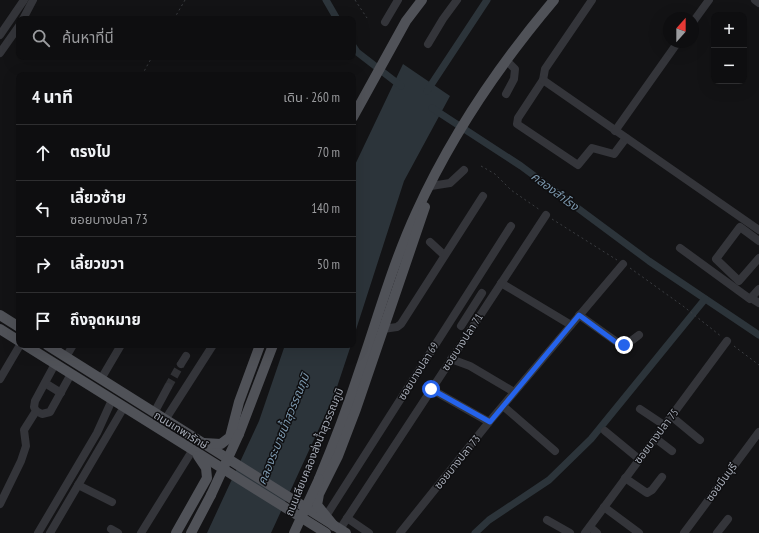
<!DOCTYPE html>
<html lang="th">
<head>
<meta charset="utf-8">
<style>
  body { margin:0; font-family:"PT Sans Narrow","Noto Sans Thai",sans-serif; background:#171719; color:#f1f3f6 }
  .controls { position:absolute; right:12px; top:12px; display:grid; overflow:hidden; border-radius:8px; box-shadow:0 4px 16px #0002 }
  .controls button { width:36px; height:36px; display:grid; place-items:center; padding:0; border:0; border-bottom:1px solid #2e2e30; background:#0e0e10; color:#f1f3f6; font:20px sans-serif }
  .compass { position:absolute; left:663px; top:12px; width:36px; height:36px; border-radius:50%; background:#0e0e10; box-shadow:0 4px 16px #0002; rotate:21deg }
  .stop { position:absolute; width:12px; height:12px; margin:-9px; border:3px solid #2563eb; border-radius:50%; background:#fff }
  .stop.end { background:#2563eb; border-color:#fff; box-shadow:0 1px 4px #0008 }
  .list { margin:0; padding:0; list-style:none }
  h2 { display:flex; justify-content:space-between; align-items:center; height:52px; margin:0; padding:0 16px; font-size:17px }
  h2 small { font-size:13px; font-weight:400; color:#9b9c9f }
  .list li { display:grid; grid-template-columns:26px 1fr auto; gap:12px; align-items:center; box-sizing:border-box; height:56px; padding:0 16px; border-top:1px solid #2e2e30 }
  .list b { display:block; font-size:15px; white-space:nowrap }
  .list p { margin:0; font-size:13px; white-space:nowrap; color:#9b9c9f }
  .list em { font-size:13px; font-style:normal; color:#9b9c9f }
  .icon { flex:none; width:22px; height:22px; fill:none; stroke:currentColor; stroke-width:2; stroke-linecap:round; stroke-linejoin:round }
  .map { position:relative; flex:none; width:759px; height:533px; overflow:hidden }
  .search { position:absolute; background:#0e0e10; box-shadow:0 4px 16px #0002; left:16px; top:16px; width:340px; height:44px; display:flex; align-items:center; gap:10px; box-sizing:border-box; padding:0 14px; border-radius:8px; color:#9b9c9f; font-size:15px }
  .panel { position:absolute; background:#0e0e10; box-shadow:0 4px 16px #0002; left:16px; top:72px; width:340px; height:276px; border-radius:8px }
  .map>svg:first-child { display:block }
  .water { fill:#2c343a }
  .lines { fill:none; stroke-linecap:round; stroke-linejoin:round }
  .canal { stroke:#2c343a; stroke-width:7 }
  .minor-tunnel { stroke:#303135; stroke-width:8; stroke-dasharray:8 4; stroke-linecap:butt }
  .path { stroke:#3a3c40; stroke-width:1; stroke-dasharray:2 3; stroke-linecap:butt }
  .minor { stroke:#34353a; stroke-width:8 }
  .major { stroke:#505258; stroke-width:10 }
  .major-bridge { stroke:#505258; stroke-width:10 }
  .route { stroke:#2563eb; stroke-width:5 }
  .labels { text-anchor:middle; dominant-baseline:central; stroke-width:3; stroke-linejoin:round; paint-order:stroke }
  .street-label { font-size:11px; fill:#a5aab5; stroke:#0e0e10 }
  .water-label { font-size:12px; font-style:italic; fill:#7d99af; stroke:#0e0e10 }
</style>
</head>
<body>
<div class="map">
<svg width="759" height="533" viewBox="0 0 759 533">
  <rect width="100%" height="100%" fill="#131315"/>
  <g class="water">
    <polygon points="403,64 450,96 404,181 353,339 353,169"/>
    <polygon points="285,345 351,345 334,396 271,533 207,533 259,421"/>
  </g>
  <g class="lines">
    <g class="canal">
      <polyline points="326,0 337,19"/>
      <polyline points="353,46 357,52 401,86"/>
      <polyline points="427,91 487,0"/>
      <polyline points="432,108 521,166 649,261 759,335"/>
      <polyline points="475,533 489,520 549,480 591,439 705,299"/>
    </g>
    <polyline class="minor-tunnel" points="168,387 181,364"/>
    <g class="path">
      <polyline points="355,0 367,18"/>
      <polyline points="174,19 185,0"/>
      <polyline points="142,75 152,57"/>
      <polyline points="481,166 495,174 511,190 540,210"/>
      <polyline points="552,219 617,260"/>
      <polyline points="630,268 683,306 722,337"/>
      <polyline points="734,346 759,365"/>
    </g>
    <g class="minor">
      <polyline points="592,0 545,69 543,80 518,118 517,124 578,165 592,148 614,154 626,138"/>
      <polyline points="755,0 759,3"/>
      <polyline points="23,19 33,0"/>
      <polyline points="385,22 398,0"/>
      <polyline points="693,22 709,0"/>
      <polyline points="0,35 24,0"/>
      <polyline points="428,44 443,19 457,0"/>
      <polyline points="0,53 19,26"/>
      <polyline points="543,80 759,230"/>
      <polyline points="506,94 514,79 515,69 507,61"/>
      <polyline points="615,131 678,42"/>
      <polyline points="431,186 450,183 464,170"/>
      <polyline points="759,241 740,227 716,259 739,281 759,258"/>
      <polyline points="430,242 444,255"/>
      <polyline points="680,248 750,299 759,289"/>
      <polyline points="501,283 571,325"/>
      <polyline points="751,298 759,303"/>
      <polyline points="579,315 621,345 627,344 639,335"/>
      <polyline points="461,326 482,293"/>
      <polyline points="383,329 397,327 401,324 483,196"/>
      <polyline points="66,357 73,345"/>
      <polyline points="451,359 470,366 514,392"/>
      <polyline points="181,364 186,356"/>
      <polyline points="0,379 20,345"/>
      <polyline points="101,379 121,345"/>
      <polyline points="45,383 61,393"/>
      <polyline points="431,389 489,422"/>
      <polyline points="503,406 555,451"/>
      <polyline points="640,409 664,425"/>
      <polyline points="36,411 42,414 50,412 71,374"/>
      <polyline points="154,413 168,387"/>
      <polyline points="671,416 700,440"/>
      <polyline points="165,420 213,345"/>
      <polyline points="605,431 639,459"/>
      <polyline points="655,438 672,451"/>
      <polyline points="625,478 647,493 652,490 662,477"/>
      <polyline points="78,485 112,502"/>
      <polyline points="0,504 21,461 26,446 24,430 36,411 34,407 35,401 55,364"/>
      <polyline points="604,507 639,533"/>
      <polyline points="326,516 511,226"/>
      <polyline points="347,518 369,533"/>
      <polyline points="547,520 570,533"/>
      <polyline points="590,527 597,533"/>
      <polyline points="111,529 118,533"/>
      <polyline points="340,529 546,215"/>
      <polyline points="38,533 97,433 112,400"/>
      <polyline points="50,533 124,407"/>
      <polyline points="141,533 192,451"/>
      <polyline points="400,533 489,422 623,264"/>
      <polyline points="585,533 727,341"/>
      <polyline points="684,533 759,432"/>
      <polyline points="717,533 728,519"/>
    </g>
    <g class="major">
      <polyline points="353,117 406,21 422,0"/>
      <polyline points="0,315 19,327"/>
      <polyline points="0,329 19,341"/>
      <polyline points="25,345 326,533"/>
      <polyline points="47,345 346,533"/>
      <polyline points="239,434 273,345"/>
      <polyline points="204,443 221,444 230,437 239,402 260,345"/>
      <path d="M319,479C334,443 348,406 360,369C378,317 393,263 416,213C451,136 499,65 554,0"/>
      <polyline points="334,526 317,505 319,494 338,456 356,409 425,207"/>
      <polyline points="176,533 207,478 206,468 198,456"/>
      <polyline points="191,533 211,495"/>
    </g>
    <g class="major-bridge">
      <polyline points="211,495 239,434"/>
      <polyline points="294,533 319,479"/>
    </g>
  </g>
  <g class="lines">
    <polyline class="route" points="431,389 490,422 579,315 617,343 624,345"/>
  </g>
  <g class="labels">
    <g class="street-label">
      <text transform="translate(462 342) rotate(-57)">ซอยบางปลา 71</text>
      <text transform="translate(418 371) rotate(-58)">ซอยบางปลา 69</text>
      <text transform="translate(181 430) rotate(32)">ถนนเทพารักษ์</text>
      <text transform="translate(656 436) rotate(-53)">ซอยบางปลา 75</text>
      <text transform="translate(314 452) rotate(-68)">ถนนเลียบคลองส่งน้ำสุวรรณภูมิ</text>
      <text transform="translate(457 462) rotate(-51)">ซอยบางปลา 73</text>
      <text transform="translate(721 482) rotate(-54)">ซอยมีนบุรี</text>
    </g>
    <g class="water-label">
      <text transform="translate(555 191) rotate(37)">คลองสำโรง</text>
      <text transform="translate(283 429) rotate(-68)">คลองระบายน้ำสุวรรณภูมิ</text>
    </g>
  </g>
</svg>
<div class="controls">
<button>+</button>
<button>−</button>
</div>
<svg class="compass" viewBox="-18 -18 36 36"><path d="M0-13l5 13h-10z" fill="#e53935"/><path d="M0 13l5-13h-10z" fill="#9b9c9f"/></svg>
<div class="stop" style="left:431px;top:389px"></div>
<div class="stop end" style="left:624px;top:345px"></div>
<div class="search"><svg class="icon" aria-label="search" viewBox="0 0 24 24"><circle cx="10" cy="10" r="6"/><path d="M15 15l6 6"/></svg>ค้นหาที่นี่</div>
<section class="panel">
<h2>4 นาที<small>เดิน · 260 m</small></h2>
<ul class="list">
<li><svg class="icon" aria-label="ahead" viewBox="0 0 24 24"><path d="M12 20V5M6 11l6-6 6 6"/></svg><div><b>ตรงไป</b></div><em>70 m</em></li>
<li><svg class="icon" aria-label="left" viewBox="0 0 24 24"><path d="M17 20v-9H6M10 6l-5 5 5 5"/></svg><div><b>เลี้ยวซ้าย</b><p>ซอยบางปลา 73</p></div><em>140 m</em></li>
<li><svg class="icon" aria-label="right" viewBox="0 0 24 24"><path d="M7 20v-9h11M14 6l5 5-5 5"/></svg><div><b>เลี้ยวขวา</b></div><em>50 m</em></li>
<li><svg class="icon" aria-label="arrive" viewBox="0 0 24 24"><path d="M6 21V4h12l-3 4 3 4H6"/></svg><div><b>ถึงจุดหมาย</b></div></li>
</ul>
</section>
</div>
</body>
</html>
